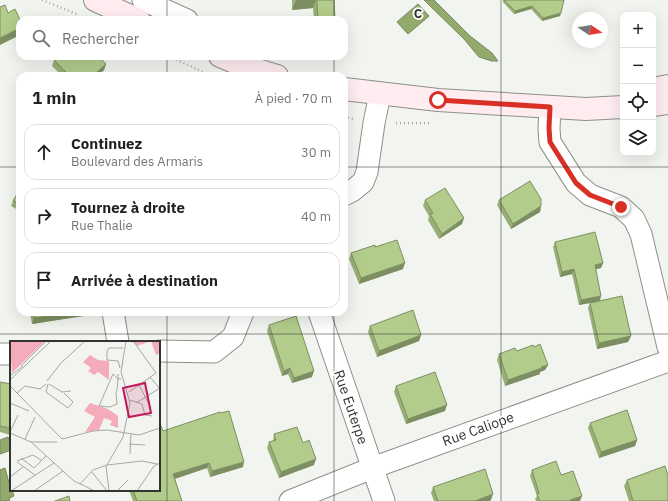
<!DOCTYPE html>
<html lang="fr">
<head>
<meta charset="utf-8">
<style>
  body { margin:0; font-family:"IBM Plex Sans",sans-serif; background:#f6f6f6; color:#202124 }
  .controls { position:absolute; right:12px; top:12px; display:grid; overflow:hidden; border-radius:8px; box-shadow:0 4px 16px #0002 }
  .controls button { width:36px; height:36px; display:grid; place-items:center; padding:0; border:0; border-bottom:1px solid #e0e0e0; background:#fff; color:#202124; font:20px sans-serif }
  .compass { position:absolute; left:572px; top:12px; width:36px; height:36px; border-radius:50%; background:#fff; box-shadow:0 4px 16px #0002; rotate:102deg }
  .stop { position:absolute; width:12px; height:12px; margin:-9px; border:3px solid #d93025; border-radius:50%; background:#fff }
  .stop.end { background:#d93025; border-color:#fff; box-shadow:0 1px 4px #0008 }
  .list { margin:0; padding:0; list-style:none }
  h2 { display:flex; justify-content:space-between; align-items:center; height:52px; margin:0; padding:0 16px; font-size:17px }
  h2 small { font-size:13px; font-weight:400; color:#757577 }
  .list li { display:grid; grid-template-columns:26px 1fr auto; gap:12px; align-items:center; box-sizing:border-box; height:56px; margin:0 8px 8px; padding:0 8px; border:1px solid #e0e0e0; border-radius:12px }
  .list b { display:block; font-size:15px; white-space:nowrap }
  .list p { margin:0; font-size:13px; white-space:nowrap; color:#757577 }
  .list em { font-size:13px; font-style:normal; color:#757577 }
  .icon { flex:none; width:22px; height:22px; fill:none; stroke:currentColor; stroke-width:2; stroke-linecap:round; stroke-linejoin:round }
  .map { position:relative; flex:none; width:668px; height:501px; overflow:hidden }
  .search { position:absolute; background:#fff; box-shadow:0 4px 16px #0002; left:16px; top:16px; width:332px; height:44px; display:flex; align-items:center; gap:10px; box-sizing:border-box; padding:0 14px; border-radius:12px; color:#757577; font-size:15px }
  .panel { position:absolute; background:#fff; box-shadow:0 4px 16px #0002; left:16px; top:72px; width:332px; height:244px; border-radius:12px }
  .map>svg:first-child { display:block }
  .water { fill:#92ab6c; stroke:#76875b }
  .lines { fill:none; stroke-linecap:round; stroke-linejoin:round }
  .street-casing { stroke:#8d908a; stroke-width:23 }
  .secondary-casing { stroke:#8d908a; stroke-width:24 }
  .path { stroke:#aaaca7; stroke-width:2.5; stroke-dasharray:1 3; stroke-linecap:butt }
  .street { stroke:#fff; stroke-width:21 }
  .secondary { stroke:#feecf0; stroke-width:22 }
  .wall { fill:#99af78 }
  .shaded-wall { fill:#7d8f62 }
  .building { fill:#b2cc8c; stroke:#7d8f62 }
  .route { stroke:#d93025; stroke-width:5 }
  .grid { fill:none; stroke:#333432; stroke-width:1; stroke-opacity:0.55 }
  .labels { text-anchor:middle; dominant-baseline:central; stroke-width:3.5; stroke-linejoin:round; paint-order:stroke }
  .street-label { font-size:14px; fill:#333432; stroke:#fff }
  .inset-road { fill:none; stroke:#a6a8a3; stroke-width:1 }
  .view { fill:#c2185b; fill-opacity:0.15; stroke:#c2185b; stroke-width:2 }
  .inset-edge { fill:none; stroke:#333432; stroke-width:2 }
  .grid-label { font-size:13px; text-anchor:middle; font-weight:bold; fill:#333432; stroke:#fff; stroke-width:3.5; stroke-linejoin:round; paint-order:stroke }
</style>
</head>
<body>
<div class="map">
<svg width="668" height="501" viewBox="0 0 668 501">
  <rect width="100%" height="100%" fill="#f2f5ef"/>
  <g class="water">
    <polygon points="424,0 434,0 470,36 492,53 498,61 492,61 479,57 464,39"/>
    <polygon points="418,4 429,16 408,34 397,22"/>
    <polygon points="8,437 11,444 11,450 0,454 0,440"/>
    <polygon points="5,468 11,490 12,490 14,496 9,498 10,500 8,501 4,501 3,500 0,501 0,470"/>
  </g>
  <g class="lines">
    <g class="street-casing">
      <g id="street">
        <polyline points="143,0 187,20"/>
        <polyline points="550,107 549,129 550,142 576,183 590,195 621,207 634,219 641,234 668,347"/>
        <polyline points="344,195 352,191 363,182 367,172 374,123 380,94"/>
        <polyline points="113,312 118,342"/>
        <polyline points="319,312 384,501"/>
        <polyline points="159,351 214,352 233,337 243,312"/>
        <polyline points="0,354 11,354"/>
        <polyline points="290,501 372,468 668,361"/>
      </g>
    </g>
    <g class="secondary-casing">
      <g id="secondary">
        <polyline points="95,0 139,20"/>
        <polyline points="220,56 241,65 277,76"/>
        <polyline points="344,89 438,100 586,109 623,107"/>
        <polyline points="653,89 668,86"/>
        <polyline points="653,105 668,103"/>
      </g>
    </g>
    <g class="path">
      <polyline points="42,0 79,15"/>
      <polyline points="169,56 203,72"/>
      <polyline points="344,117 353,119"/>
      <polyline points="396,123 429,123"/>
    </g>
    <use href="#street" class="street"/>
    <use href="#secondary" class="secondary"/>
  </g>
  <g class="wall">
    <polygon points="292,0 334,0 335,20 314,20 313,8 292,10"/>
    <polygon points="503,0 564,0 560,16 542,21 531,9 514,14 503,2"/>
    <polygon points="54,60 106,64 104,70 97,76 62,76 52,66"/>
    <polygon points="20,189 20,211 11,206 13,201"/>
    <polygon points="425,200 462,224 439,239 428,220 429,216 423,206"/>
    <polygon points="499,200 541,206 540,212 511,229 497,205"/>
    <polygon points="555,242 603,263 601,268 596,269 600,301 631,336 628,342 597,349 588,308 590,303 579,305 572,274 560,277 553,247"/>
    <polygon points="351,253 403,269 359,284 349,259"/>
    <polygon points="30,312 85,312 83,316 32,324"/>
    <polygon points="269,325 312,377 292,383 288,374 282,376 267,331"/>
    <polygon points="370,326 421,335 419,341 377,357 368,332"/>
    <polygon points="517,351 548,365 545,370 540,372 540,374 505,386 497,360 499,354"/>
    <polygon points="0,382 11,384 11,432 10,435 0,432"/>
    <polygon points="396,386 445,411 406,424 394,392"/>
    <polygon points="590,423 637,440 635,446 599,458 588,428"/>
    <polygon points="163,431 243,467 210,477 207,468 175,479 182,501 133,501 129,490 159,490"/>
    <polygon points="274,434 303,443 314,465 279,478 267,448 269,442 273,441"/>
    <polygon points="532,470 561,475 580,501 536,501 535,499 537,496 530,476"/>
    <polygon points="627,480 668,501 629,501 624,486"/>
    <polygon points="433,487 491,500 489,501 434,501 431,493"/>
  </g>
  <g class="shaded-wall">
    <polygon points="296,0 316,0 313,8 292,10"/>
    <polygon points="532,6 531,9 514,14 515,11"/>
    <polygon points="561,13 560,16 542,21 543,18"/>
    <polygon points="20,28 20,35 0,45 0,38"/>
    <polygon points="106,64 104,70 97,76 93,76"/>
    <polygon points="541,206 540,212 511,229 513,224"/>
    <polygon points="464,218 462,224 439,239 442,234"/>
    <polygon points="405,263 403,269 359,284 361,278"/>
    <polygon points="603,263 601,268 593,270 595,265"/>
    <polygon points="574,269 572,274 560,277 562,272"/>
    <polygon points="601,296 600,301 579,305 581,300"/>
    <polygon points="76,312 85,312 83,316 32,324 34,318"/>
    <polygon points="136,312 165,312 164,313"/>
    <polygon points="421,335 419,341 377,357 379,351"/>
    <polygon points="631,336 628,342 597,349 599,343"/>
    <polygon points="548,365 545,370 540,372 540,374 505,386 508,380"/>
    <polygon points="290,368 288,374 282,376 284,371"/>
    <polygon points="314,371 312,377 292,383 294,378"/>
    <polygon points="447,405 445,411 406,424 408,419"/>
    <polygon points="637,440 635,446 599,458 601,452"/>
    <polygon points="316,459 314,465 279,478 281,472"/>
    <polygon points="244,462 243,467 210,477 212,471"/>
    <polygon points="209,463 207,468 171,480 173,474"/>
    <polygon points="493,494 491,500 489,501 475,501"/>
    <polygon points="582,496 580,501 570,501 570,500"/>
  </g>
  <g class="building">
    <polygon points="317,0 334,0 335,20 318,20"/>
    <polygon points="504,0 564,0 561,13 543,18 532,6 515,11"/>
    <polygon points="5,5 8,13 15,9 20,20 20,28 0,38 0,7"/>
    <polygon points="58,56 98,56 106,64 93,76 70,76 54,60"/>
    <polygon points="530,181 541,199 541,206 513,224 499,200"/>
    <polygon points="445,188 464,218 442,234 430,214 433,213 425,200"/>
    <polygon points="20,189 20,204 13,201"/>
    <polygon points="595,232 603,263 595,265 601,296 581,300 574,269 562,272 555,242"/>
    <polygon points="397,240 405,263 361,278 351,253 375,245 375,247"/>
    <polygon points="622,296 631,336 599,343 590,303"/>
    <polygon points="413,310 421,335 379,351 370,326"/>
    <polygon points="33,312 76,312 34,318"/>
    <polygon points="296,316 314,371 294,378 290,368 284,371 269,325"/>
    <polygon points="540,344 548,365 541,367 542,368 508,380 499,354 515,348 517,351 533,345 534,347"/>
    <polygon points="435,372 447,405 408,419 396,386"/>
    <polygon points="0,382 11,384 11,428 0,426"/>
    <polygon points="627,410 637,440 601,452 590,423"/>
    <polygon points="229,411 244,462 212,471 209,463 173,474 182,501 137,501 133,490 159,490 159,421 163,431 220,412 220,413"/>
    <polygon points="297,427 303,443 309,440 316,459 281,472 269,442 276,440 274,434"/>
    <polygon points="556,461 561,475 573,471 582,496 570,500 570,501 540,501 537,494 539,493 532,470"/>
    <polygon points="665,466 668,475 668,501 633,501 627,480"/>
    <polygon points="485,469 493,494 475,501 438,501 433,487"/>
    <polygon points="69,496 70,501 55,501"/>
  </g>
  <g class="lines">
    <polyline class="route" points="438,100 550,107 549,128 550,142 576,183 590,195 621,207"/>
  </g>
  <path class="grid" d="M167,0V20M334,0V20M501,0V501M167,56V76M334,56V76M0,167H20M344,167H668M167,312V501M334,312V501M0,334H668"/>
  <g class="labels">
    <g class="street-label">
      <text transform="translate(351 407) rotate(71)">Rue Euterpe</text>
      <text transform="translate(478 429) rotate(-20)">Rue Caliope</text>
    </g>
  </g>
  <g transform="translate(10 341)">
    <rect width="150" height="150" fill="#f2f5ef"/>
    <path d="M0,0H35L2,32ZM123,0H150V12L146,14L141,0L127,5ZM80,14L88,19L99,20V39L88,31L84,34L78,30L81,27L73,21ZM80,62L98,68L108,75V87L100,84L102,80L94,77L89,89L75,91L85,76L74,70Z" fill="#f4abba"/>
    <path class="inset-road" d="M118,0L124,1L146,32L119,51M11,25L36,0M110,27L108,20L97,19V10L99,7H113M108,33V38L107,49L106,51L107,63L100,66L89,65L103,33L108,38H111M0,35L13,25M140,36L150,48M0,39L41,0M37,40L51,22L75,0M38,43L36,51L58,67L63,61L54,52M39,43L52,51L61,50M129,44L141,67M0,45L7,52L15,45L30,48L36,43M7,52L52,98L83,90L97,89L129,94L150,87M120,59L132,63L135,74L142,75M0,62L19,70M126,62L150,47M0,91L8,74M0,92L21,101L64,140L85,150M15,98L25,76M21,101H47M119,103L135,104M120,113L121,93M11,117L24,127L36,115M7,120L23,114L31,119M7,121L25,134M97,124L132,120L147,123M96,125L99,150M82,131L97,150M0,136L13,126M70,143L83,129L97,124L113,96L120,62L111,31L116,0M1,150L44,122M24,150L53,130M107,150L118,139M127,150L144,125L150,122"/>
    <path class="view" d="M135,42L141,72L119,76L113,47Z"/>
    <rect width="150" height="150" class="inset-edge"/>
  </g>
  <g class="grid-label">
    <text x="418" y="18">C</text>
  </g>
</svg>
<div class="controls">
<button>+</button>
<button>−</button>
<button><svg class="icon" aria-label="locate" viewBox="0 0 24 24"><circle cx="12" cy="12" r="6"/><path d="M12 2v4M12 18v4M2 12h4M18 12h4"/></svg></button>
<button><svg class="icon" aria-label="layers" viewBox="0 0 24 24"><path d="M12 4l9 5-9 5-9-5zM3 14l9 5 9-5"/></svg></button>
</div>
<svg class="compass" viewBox="-18 -18 36 36"><path d="M0-13l5 13h-10z" fill="#e53935"/><path d="M0 13l5-13h-10z" fill="#757577"/></svg>
<div class="stop" style="left:438px;top:100px"></div>
<div class="stop end" style="left:621px;top:207px"></div>
<div class="search"><svg class="icon" aria-label="search" viewBox="0 0 24 24"><circle cx="10" cy="10" r="6"/><path d="M15 15l6 6"/></svg>Rechercher</div>
<section class="panel">
<h2>1 min<small>À pied · 70 m</small></h2>
<ul class="list">
<li><svg class="icon" aria-label="ahead" viewBox="0 0 24 24"><path d="M12 20V5M6 11l6-6 6 6"/></svg><div><b>Continuez</b><p>Boulevard des Armaris</p></div><em>30 m</em></li>
<li><svg class="icon" aria-label="right" viewBox="0 0 24 24"><path d="M7 20v-9h11M14 6l5 5-5 5"/></svg><div><b>Tournez à droite</b><p>Rue Thalie</p></div><em>40 m</em></li>
<li><svg class="icon" aria-label="arrive" viewBox="0 0 24 24"><path d="M6 21V4h12l-3 4 3 4H6"/></svg><div><b>Arrivée à destination</b></div></li>
</ul>
</section>
</div>
</body>
</html>
